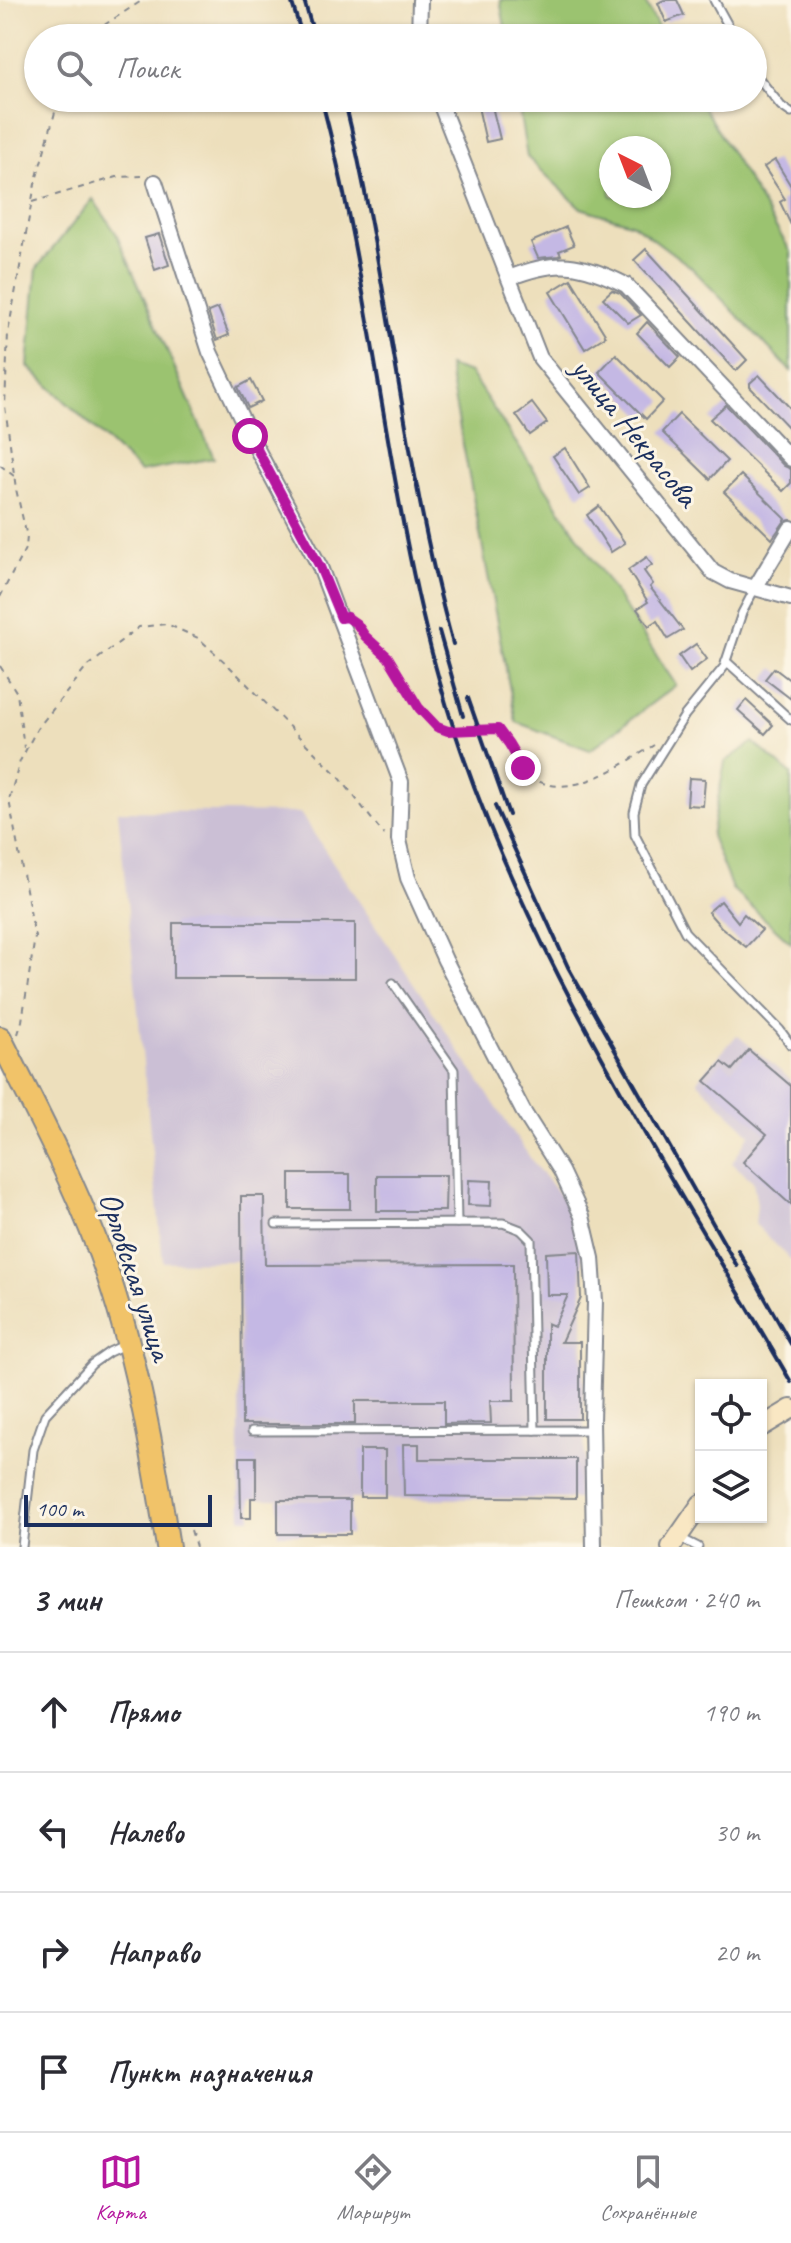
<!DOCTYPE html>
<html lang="ru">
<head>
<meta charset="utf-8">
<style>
  body { margin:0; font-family:Caveat,sans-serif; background:#f2f2f3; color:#2b2b33 }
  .controls { position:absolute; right:24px; bottom:24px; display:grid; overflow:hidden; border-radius:0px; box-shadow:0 2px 6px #0004 }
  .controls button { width:72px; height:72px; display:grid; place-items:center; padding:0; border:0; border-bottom:2px solid #e1e1e2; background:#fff; color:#2b2b33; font:40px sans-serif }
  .compass { position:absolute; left:599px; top:136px; width:72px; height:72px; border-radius:50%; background:#fff; box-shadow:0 2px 6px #0004; rotate:318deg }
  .scale { position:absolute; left:24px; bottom:20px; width:188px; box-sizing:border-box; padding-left:8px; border:4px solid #1b2f5e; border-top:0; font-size:22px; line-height:28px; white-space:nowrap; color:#1b2f5e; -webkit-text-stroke:6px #fcf5e5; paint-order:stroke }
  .stop { position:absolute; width:24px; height:24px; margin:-18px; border:6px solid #b5179e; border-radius:50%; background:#fff }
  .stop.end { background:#b5179e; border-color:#fff; box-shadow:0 2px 8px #0008 }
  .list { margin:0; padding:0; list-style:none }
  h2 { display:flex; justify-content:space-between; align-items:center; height:104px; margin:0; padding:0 32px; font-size:34px }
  h2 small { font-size:26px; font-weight:400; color:#7c7c81 }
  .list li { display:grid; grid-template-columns:52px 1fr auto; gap:24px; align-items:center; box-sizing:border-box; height:120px; padding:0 32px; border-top:2px solid #e1e1e2 }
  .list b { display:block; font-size:30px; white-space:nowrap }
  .list em { font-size:26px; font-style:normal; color:#7c7c81 }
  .icon { flex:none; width:44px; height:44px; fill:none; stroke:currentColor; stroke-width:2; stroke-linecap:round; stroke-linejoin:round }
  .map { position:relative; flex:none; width:791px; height:1547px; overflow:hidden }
  .search { position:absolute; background:#fff; box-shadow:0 2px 6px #0004; left:24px; right:24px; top:24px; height:88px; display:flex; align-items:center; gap:20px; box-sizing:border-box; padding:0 28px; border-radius:44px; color:#7c7c81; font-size:30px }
  .sheet { height:584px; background:#fff }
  nav { display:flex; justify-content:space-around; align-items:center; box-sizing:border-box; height:112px; border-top:2px solid #e1e1e2; background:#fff; font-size:22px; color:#7c7c81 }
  nav a { display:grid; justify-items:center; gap:4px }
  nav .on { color:#b5179e }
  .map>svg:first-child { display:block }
  .industrial { fill:#cbbfd5 }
  .green { fill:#9bc36f; stroke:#5b7966; stroke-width:2; fill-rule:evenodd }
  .building { fill:#c4b8e4 }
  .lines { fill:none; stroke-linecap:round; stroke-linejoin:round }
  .lane-casing { stroke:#84878d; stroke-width:11 }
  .street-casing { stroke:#84878d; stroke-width:18 }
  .secondary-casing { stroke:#84878d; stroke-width:22 }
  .primary-casing { stroke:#84878d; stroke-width:26 }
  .path { stroke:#84878d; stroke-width:2; stroke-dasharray:6 6; stroke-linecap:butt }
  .lane { stroke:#fff; stroke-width:7 }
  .street { stroke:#fff; stroke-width:14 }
  .secondary { stroke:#f9e7c3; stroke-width:18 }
  .primary { stroke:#f1c369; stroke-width:22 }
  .rail { stroke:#1b2f5e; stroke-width:4 }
  .route { stroke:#b5179e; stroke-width:10 }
  .labels { text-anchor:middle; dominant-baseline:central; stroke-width:6; stroke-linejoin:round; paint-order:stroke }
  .street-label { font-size:32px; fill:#1b2f5e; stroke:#fcf5e5 }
</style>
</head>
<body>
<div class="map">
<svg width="791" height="1547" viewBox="0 0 791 1547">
  <rect width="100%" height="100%" fill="#fcf5e5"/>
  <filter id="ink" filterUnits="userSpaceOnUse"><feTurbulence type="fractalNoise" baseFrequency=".0125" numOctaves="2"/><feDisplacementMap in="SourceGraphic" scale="16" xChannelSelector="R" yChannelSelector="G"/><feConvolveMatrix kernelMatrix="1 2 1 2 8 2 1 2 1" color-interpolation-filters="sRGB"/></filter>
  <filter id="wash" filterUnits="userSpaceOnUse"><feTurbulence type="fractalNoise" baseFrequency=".006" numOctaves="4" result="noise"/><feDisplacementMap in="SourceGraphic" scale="32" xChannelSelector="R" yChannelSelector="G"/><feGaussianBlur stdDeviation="1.8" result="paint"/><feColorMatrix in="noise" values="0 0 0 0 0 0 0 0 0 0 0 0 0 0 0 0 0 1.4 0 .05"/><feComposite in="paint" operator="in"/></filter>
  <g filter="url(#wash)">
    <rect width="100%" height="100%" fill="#eddfbc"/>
    <g class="industrial">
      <polygon points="118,811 300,813 535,1165 582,1223 585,1499 239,1499 239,1261 163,1262"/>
      <polygon points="737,1035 791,1080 791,1260 755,1224 757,1204 753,1181 732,1163 750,1134 697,1081"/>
    </g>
    <g class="green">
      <polygon points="500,0 644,0 664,38 507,38"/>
      <path d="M517,98H698L791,252V371L691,267L633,224L581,208L527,157ZM659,148V196H611V148Z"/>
      <polygon points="93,199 116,233 214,458 140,472 28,366 37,268"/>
      <polygon points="448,366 470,373 676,685 590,750 516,722"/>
      <polygon points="753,742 791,774 791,943 732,889 711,836 725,762"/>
    </g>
    <g id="blocks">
      <g class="building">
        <polygon points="664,0 677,0 684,15 666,22 658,3"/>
        <polygon points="476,98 490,98 500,139 486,142"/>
        <polygon points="775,160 791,186 791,225 780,202 785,199 764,167"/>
        <polygon points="566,227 574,245 559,251 561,255 558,256 538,258 531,242"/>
        <polygon points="159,234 169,265 155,270 145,238"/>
        <polygon points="646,249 747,360 736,371 634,260"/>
        <polygon points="571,279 606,336 585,349 550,292"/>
        <polygon points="612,290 620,293 641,315 628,323 603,298"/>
        <polygon points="218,308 229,335 217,340 208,312"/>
        <polygon points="647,322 680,357 670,367 637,333"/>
        <polygon points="616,354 663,401 646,419 599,372"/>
        <polygon points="759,375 791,409 791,430 750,387 750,383"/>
        <polygon points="251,380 262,401 248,408 238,387"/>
        <polygon points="532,403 547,423 530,435 516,415"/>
        <polygon points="726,405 784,466 791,469 791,483 783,491 710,419"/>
        <polygon points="679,414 727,461 710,479 662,432"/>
        <polygon points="565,448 590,488 579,495 553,456"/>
        <polygon points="741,475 786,519 772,539 724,492"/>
        <polygon points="599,506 625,543 611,552 587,515"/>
        <polygon points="647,557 652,565 644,571 653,584 650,587 683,630 668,639 657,621 649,626 637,609 648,602 628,570"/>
        <polygon points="696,644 707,659 690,672 679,656"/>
        <polygon points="774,668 791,681 791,699 765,679"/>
        <polygon points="746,700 773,725 765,734 738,710"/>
        <polygon points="689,778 705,779 703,806 687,805"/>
        <polygon points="721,901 738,922 744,914 762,930 746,947 721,927 708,912"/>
        <rect x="173" y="923" width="182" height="55"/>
        <polygon points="749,1050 791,1086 791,1205 743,1162 767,1134 705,1081 722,1062 732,1070"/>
        <rect x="290" y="1174" width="60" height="35"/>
        <polygon points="377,1175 446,1175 445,1211 377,1211"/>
        <polygon points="469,1180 492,1181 491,1206 468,1205"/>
        <polygon points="241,1196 264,1196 265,1265 513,1264 514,1401 490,1401 491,1423 444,1424 444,1401 355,1401 355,1424 242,1424"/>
        <polygon points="579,1251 581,1298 561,1342 580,1342 580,1419 547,1419 547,1323 554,1326 568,1295 547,1295 546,1253"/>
        <polygon points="403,1444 419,1444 419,1459 576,1459 576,1498 404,1496"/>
        <rect x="360" y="1450" width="25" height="47"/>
        <polygon points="240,1457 256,1457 256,1498 251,1498 251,1518 241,1518"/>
        <rect x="278" y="1500" width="72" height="34"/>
      </g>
    </g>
  </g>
  <g filter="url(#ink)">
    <use href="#blocks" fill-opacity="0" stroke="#84878d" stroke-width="2"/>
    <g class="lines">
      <g class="lane-casing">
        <g id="lane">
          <polyline points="714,0 735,38"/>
          <polyline points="753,71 781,106 791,113"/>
          <polyline points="755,588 742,613 724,667 685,715 641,785 634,812 635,835 685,932 780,1030 791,1045"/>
          <polyline points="726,661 791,720"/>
          <polyline points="393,983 454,1070 457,1223"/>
          <polyline points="276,1224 503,1223 521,1230 531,1240 535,1430"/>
          <polyline points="252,1431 592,1430"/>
          <polyline points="680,1538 698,1547"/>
          <polyline points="22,1547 33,1450 45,1415 92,1364 109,1352 124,1345"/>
        </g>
      </g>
      <g class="street-casing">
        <g id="street">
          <polyline points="419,38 420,0"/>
          <polyline points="438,98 540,358 713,572 730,581 791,598"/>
          <polyline points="155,182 210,352 250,436 320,567 401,782 399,840 408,878 445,960 523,1111 561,1171 582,1216 592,1258 595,1301 592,1421 594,1547"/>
          <path d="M509,278C557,259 580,262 626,285L791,459"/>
          <polyline points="755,588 791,528"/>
        </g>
      </g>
      <g class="secondary-casing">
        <g id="secondary">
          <polyline points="761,1427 791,1409"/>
          <polyline points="671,1547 701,1504"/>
        </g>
      </g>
      <g class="primary-casing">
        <path id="primary" d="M0,1038C39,1117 81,1194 109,1278C138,1365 154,1457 168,1547"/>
      </g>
      <g class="path">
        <polyline points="84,38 143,0"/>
        <polyline points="32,202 117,177 142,176"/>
        <polyline points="0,465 14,476"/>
        <polyline points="0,597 26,547 27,537 16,489 5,406 8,333 35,184 59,98"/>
        <path d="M355,622L365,636L388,657L419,708L437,727L448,731L498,729C509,744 518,770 534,779C572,801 623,764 654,745"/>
        <polyline points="0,666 17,693 24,748"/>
        <polyline points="18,1034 22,1021 35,937 9,800 20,761 37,729 87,667 139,627 167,624 198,638 227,664 340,778 384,835"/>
        <polyline points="191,1530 196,1547"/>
      </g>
      <use href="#lane" class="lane"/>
      <use href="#street" class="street"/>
      <use href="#secondary" class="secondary"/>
      <use href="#primary" class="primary"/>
      <g class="rail">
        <polyline points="291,0 303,38"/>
        <polyline points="304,0 315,38"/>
        <path d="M321,98C373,290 386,491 440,683C511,934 662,1158 791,1382"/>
        <path d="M344,98C389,278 403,465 453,644"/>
        <polyline points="439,631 463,716"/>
        <polyline points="468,698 509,815"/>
        <polyline points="495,806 568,967 737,1266"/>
        <polyline points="738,1250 791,1344"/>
      </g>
    </g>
  </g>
  <g class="lines" filter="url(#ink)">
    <polyline class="route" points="250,436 320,567 341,618 347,617 357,624 365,636 388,657 419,708 437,727 448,731 498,729 509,744 523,768"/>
  </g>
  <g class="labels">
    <g class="street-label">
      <text transform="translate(635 432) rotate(51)">улица Некрасова</text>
      <text transform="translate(136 1276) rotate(72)">Орловская улица</text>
    </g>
  </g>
</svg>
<div class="controls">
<button><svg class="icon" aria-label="locate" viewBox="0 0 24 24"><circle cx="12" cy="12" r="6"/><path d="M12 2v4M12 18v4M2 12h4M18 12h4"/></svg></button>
<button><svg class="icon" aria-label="layers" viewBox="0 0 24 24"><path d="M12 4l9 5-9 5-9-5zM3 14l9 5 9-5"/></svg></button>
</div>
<svg class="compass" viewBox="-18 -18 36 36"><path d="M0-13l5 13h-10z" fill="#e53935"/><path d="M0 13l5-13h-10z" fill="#7c7c81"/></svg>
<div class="scale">100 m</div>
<div class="stop" style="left:250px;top:436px"></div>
<div class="stop end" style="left:523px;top:768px"></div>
<div class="search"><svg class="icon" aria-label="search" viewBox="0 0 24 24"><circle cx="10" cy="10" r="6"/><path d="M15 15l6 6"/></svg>Поиск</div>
</div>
<section class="sheet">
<h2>3 мин<small>Пешком · 240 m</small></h2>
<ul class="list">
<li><svg class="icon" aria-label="ahead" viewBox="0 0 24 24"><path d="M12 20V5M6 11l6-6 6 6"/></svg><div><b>Прямо</b></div><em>190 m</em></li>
<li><svg class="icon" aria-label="left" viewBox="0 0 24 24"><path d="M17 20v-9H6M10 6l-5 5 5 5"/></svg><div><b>Налево</b></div><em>30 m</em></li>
<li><svg class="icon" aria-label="right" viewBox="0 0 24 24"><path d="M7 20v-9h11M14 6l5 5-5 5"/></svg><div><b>Направо</b></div><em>20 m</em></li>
<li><svg class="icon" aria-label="arrive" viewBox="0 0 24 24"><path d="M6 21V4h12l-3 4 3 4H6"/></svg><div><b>Пункт назначения</b></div></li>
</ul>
</section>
<nav>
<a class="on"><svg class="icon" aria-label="map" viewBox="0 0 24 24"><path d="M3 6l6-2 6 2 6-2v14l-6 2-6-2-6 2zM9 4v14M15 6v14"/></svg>Карта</a>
<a><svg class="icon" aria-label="directions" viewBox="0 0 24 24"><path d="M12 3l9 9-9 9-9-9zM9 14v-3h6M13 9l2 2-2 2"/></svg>Маршрут</a>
<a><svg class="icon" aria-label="saved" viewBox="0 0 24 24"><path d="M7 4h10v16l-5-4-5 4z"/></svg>Сохранённые</a>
</nav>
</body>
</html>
